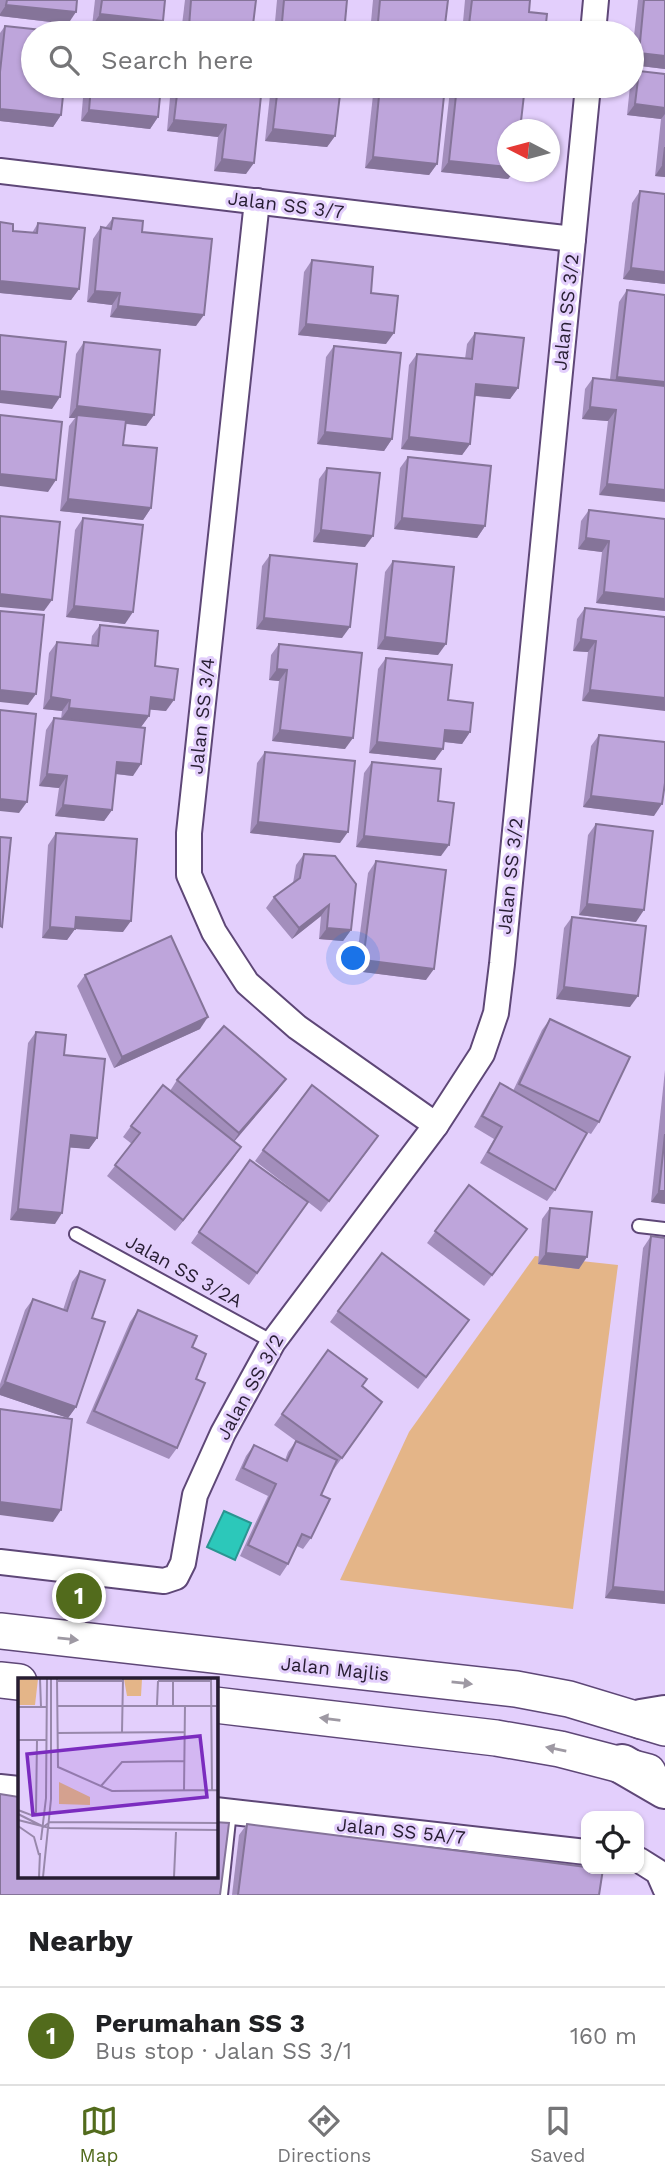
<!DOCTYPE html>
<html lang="en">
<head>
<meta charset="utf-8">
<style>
  body { margin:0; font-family:"Work Sans",sans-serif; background:#f6f6f6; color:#202124 }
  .controls { position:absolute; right:21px; bottom:21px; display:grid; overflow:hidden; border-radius:14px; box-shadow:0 2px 5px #0004 }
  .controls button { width:63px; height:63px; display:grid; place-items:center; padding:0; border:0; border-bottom:2px solid #e0e0e0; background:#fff; color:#202124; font:35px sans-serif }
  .compass { position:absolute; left:497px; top:119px; width:63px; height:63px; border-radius:50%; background:#fff; box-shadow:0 2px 5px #0004; rotate:276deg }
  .you { position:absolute; left:354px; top:959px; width:24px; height:24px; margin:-18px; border:5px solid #fff; border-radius:50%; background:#1a73e8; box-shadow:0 0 0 10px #1a73e833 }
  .badge { display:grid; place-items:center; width:46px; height:46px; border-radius:50%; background:#526b1c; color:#fff; font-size:23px; font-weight:700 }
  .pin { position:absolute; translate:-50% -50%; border:4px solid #fff; box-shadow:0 2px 7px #0006 }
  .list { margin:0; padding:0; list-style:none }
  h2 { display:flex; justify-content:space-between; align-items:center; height:91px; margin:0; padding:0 28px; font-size:30px }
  h2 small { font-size:23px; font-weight:400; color:#757577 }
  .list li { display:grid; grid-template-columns:46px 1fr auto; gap:21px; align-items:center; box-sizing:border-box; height:98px; padding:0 28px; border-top:2px solid #e0e0e0 }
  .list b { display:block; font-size:26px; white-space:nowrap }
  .list p { margin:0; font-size:23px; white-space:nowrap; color:#757577 }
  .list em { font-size:23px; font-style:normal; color:#757577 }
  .icon { flex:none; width:38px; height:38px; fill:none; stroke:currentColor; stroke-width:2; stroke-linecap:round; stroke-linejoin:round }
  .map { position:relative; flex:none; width:665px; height:1895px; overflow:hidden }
  .search { position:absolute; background:#fff; box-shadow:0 2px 5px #0004; left:21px; right:21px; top:21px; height:77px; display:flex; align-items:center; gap:18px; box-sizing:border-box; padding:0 24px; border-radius:38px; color:#757577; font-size:26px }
  .sheet { height:189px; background:#fff }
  nav { display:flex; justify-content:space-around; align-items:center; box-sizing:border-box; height:98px; border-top:2px solid #e0e0e0; background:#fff; font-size:19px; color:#757577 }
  nav a { display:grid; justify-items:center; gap:4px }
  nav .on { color:#526b1c }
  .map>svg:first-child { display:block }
  .green { fill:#e4b588 }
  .water { fill:#2cc8ba; stroke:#2a9591; stroke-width:2 }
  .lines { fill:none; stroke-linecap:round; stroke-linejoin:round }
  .service-casing { stroke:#5e4777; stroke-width:16 }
  .minor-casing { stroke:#5e4777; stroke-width:28 }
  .secondary-casing { stroke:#5e4777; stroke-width:38 }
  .motorway-casing { stroke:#5e4777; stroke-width:42 }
  .service { stroke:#fff; stroke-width:12 }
  .minor { stroke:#fff; stroke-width:24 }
  .secondary { stroke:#fff; stroke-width:35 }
  .motorway { stroke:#fff; stroke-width:38 }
  .wall { fill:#a38ebc }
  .shaded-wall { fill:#857499 }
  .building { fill:#bea5db; stroke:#857499; stroke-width:2 }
  .oneway { fill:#9e99a3 }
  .labels { text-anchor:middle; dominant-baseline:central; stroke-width:6; stroke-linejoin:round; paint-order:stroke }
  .street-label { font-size:19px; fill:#271d32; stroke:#e3cffc }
  .inset-road { fill:none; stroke:#9888ab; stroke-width:2 }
  .view { fill:#7b2cbf; fill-opacity:0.15; stroke:#7b2cbf; stroke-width:3.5 }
  .inset-edge { fill:none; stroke:#271d32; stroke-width:3.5 }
</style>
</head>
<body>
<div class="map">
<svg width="665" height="1895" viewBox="0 0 665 1895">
  <rect width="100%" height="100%" fill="#e3cffc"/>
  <polygon class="green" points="535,1256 618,1265 573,1609 340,1580 409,1432"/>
  <polygon class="water" points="224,1511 251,1523 235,1560 207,1547"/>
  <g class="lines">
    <g class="service-casing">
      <g id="service">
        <polyline points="639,1226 665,1229"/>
        <polyline points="76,1234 273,1342"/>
        <polyline points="221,1895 230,1811"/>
      </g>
    </g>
    <g class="minor-casing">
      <g id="minor">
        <polyline points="593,33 596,0"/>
        <polyline points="0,171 573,239"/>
        <polyline points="257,201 189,833 189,875 214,932 247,983 297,1027 436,1125"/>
        <polyline points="0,1562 164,1581 176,1577 183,1563 195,1495 223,1433 273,1342 436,1125 482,1054 496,1013 502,964 588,86"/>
        <polyline points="0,1787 19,1789"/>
        <polyline points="215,1810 586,1852"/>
        <polyline points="639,1860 658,1872 665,1888"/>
      </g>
    </g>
    <g class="secondary-casing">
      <g id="secondary">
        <polyline points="0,1631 516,1689 569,1699 665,1728"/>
        <polyline points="0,1680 19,1682"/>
        <polyline points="215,1705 496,1738 560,1749 648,1772"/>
      </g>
    </g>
    <g class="motorway-casing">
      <g id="motorway">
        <polyline points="641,1719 665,1715"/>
        <polyline points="622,1764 665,1789"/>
      </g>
    </g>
    <use href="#service" class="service"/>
    <use href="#minor" class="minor"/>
    <use href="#secondary" class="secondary"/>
    <use href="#motorway" class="motorway"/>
  </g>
  <g class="wall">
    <polygon points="0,0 77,0 68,24 0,16"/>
    <polygon points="95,0 165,0 163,21 155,32 92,26"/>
    <polygon points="185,0 256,0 252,33 181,33"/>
    <polygon points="277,0 347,0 344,33 274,33"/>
    <polygon points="373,0 448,0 444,33 370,33"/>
    <polygon points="465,0 530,0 529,12 545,33 462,33"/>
    <polygon points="638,0 665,0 665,69 632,65 632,54"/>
    <polygon points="5,26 61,115 53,127 0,121 0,33"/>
    <polygon points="639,71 665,74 665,177 655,176 661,119 627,115 630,86 632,86 632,81"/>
    <polygon points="84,86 161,86 158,117 150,129 81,121"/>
    <polygon points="171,86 262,86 246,174 214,171 218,137 167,131"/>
    <polygon points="271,86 341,86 335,136 327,147 265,141"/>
    <polygon points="374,86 445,86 437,164 429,175 365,168"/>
    <polygon points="453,86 525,86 508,172 514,172 508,179 441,172 450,90"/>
    <polygon points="640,191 665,194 665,284 623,279 632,203"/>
    <polygon points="113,218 142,232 196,326 110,317 112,305 87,302 93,239 101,227 105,228"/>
    <polygon points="0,222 13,231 32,233 38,223 79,289 71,300 0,293"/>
    <polygon points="312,260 371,293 386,344 298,335 304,272"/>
    <polygon points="627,290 665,421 599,495 608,421 582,419 585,389 593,378 610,379 619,302"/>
    <polygon points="475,333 518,388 510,399 475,396 470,444 462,455 401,449 409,365 417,354 465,359 467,344"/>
    <polygon points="84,342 154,415 146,426 126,424 123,445 151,508 143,520 60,511 69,426 75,418 69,418 76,354"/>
    <polygon points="334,346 392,439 384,451 317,444 326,357"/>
    <polygon points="408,457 485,526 477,538 394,529 400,468"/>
    <polygon points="327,468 365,547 313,542 319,479"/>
    <polygon points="589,510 665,519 665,611 596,603 602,552 578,549 581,521"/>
    <polygon points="83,518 125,624 66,617 75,530"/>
    <polygon points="270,555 342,638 256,629 262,566"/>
    <polygon points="393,561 438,655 377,649 385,572"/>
    <polygon points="585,608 665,617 582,701 588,652 573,651 577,619"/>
    <polygon points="100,625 155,666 166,711 150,709 149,716 141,727 133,776 115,774 112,810 104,821 55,816 59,788 39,786 46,730 54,718 61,719 62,711 43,709 49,653 57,642 91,645 92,636"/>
    <polygon points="279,644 345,749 272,741 279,681 269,680 271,655"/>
    <polygon points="386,658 448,700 470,732 462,744 444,742 435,760 369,753 378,669"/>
    <polygon points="599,735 654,816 583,807 591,746"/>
    <polygon points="265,752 340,843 250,833 257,763"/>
    <polygon points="372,762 438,801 441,856 356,847 364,773"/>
    <polygon points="596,824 636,922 579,915 588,835"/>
    <polygon points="56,833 123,932 75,929 67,940 42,938 48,845"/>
    <polygon points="304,854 351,930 343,941 319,939 321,916 292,939 266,908 274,897 293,883 296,865"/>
    <polygon points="376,861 426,980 355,971 368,873"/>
    <polygon points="572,917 630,1007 556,999 564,928"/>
    <polygon points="85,975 200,1029 114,1068 77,986"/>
    <polygon points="550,1019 599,1122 591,1134 580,1129 555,1190 547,1201 480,1163 494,1139 474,1127 492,1095 500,1083 513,1091 542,1030"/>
    <polygon points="36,1032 64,1055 97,1138 89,1149 69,1147 55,1224 10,1220 28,1043"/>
    <polygon points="665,1070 665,1204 651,1202"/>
    <polygon points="177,1080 278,1090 234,1142 241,1147 175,1231 107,1176 132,1144 123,1137 131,1126 170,1091"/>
    <polygon points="370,1148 321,1212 308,1202 249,1285 191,1243 250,1160 306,1200 255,1161 263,1150"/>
    <polygon points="469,1185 527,1229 484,1286 427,1243"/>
    <polygon points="550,1208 579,1269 538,1264 542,1219"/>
    <polygon points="651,1236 665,1238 665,1604 605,1598 643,1248"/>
    <polygon points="80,1271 92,1318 76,1407 68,1418 0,1395 0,1384 25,1310 33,1299 63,1310 72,1282"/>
    <polygon points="138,1310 192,1347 196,1379 177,1448 169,1459 86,1423 130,1322"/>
    <polygon points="338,1311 461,1331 418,1389 330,1322"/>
    <polygon points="328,1350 362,1386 382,1402 334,1469 333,1468 321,1495 311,1538 303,1549 297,1546 288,1564 280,1576 240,1556 268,1496 235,1480 246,1456 254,1445 285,1460 288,1452 296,1441 274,1425"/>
    <polygon points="247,1824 599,1895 232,1895 239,1835"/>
  </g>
  <g class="shaded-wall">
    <polygon points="6,5 76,12 68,24 0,16 0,14"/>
    <polygon points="100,14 163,21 155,32 92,26"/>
    <polygon points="189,27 249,33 184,33"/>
    <polygon points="639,53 665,56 665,69 632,65 632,63"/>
    <polygon points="635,104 665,108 665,114 661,119 627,115"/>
    <polygon points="0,109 61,115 53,127 0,121"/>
    <polygon points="89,110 158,117 150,129 81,121"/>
    <polygon points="174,120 226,125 218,137 167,131"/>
    <polygon points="273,129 335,136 327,147 265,141"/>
    <polygon points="373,157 437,164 429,175 365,168"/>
    <polygon points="222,159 254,163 246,174 214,171"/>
    <polygon points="449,161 508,167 508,172 514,172 508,179 441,172"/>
    <polygon points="663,164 665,164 665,177 655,176"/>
    <polygon points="631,268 665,272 665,284 623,279"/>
    <polygon points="0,281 79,289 71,300 0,293"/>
    <polygon points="95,291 120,293 112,305 87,302"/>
    <polygon points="118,306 204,315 196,326 110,317"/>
    <polygon points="306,324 394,333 386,344 298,335"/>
    <polygon points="617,377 665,382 665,394 609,388"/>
    <polygon points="476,384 518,388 510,399 468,395"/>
    <polygon points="0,391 60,397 52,409 0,403"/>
    <polygon points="77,406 154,415 146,426 77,418 77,415 75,418 69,418"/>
    <polygon points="590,407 616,410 608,421 582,419"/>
    <polygon points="325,432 392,439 384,451 317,444"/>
    <polygon points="409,437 470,444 462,455 401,449"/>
    <polygon points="0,474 56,480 48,492 0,486"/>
    <polygon points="607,484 665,490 665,502 599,495"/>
    <polygon points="68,499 151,508 143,520 60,511"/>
    <polygon points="402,518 485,526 477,538 394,529"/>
    <polygon points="321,530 373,536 365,547 313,542"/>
    <polygon points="586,538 609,541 602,552 578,549"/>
    <polygon points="604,592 665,599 665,611 596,603"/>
    <polygon points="0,594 52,600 44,611 0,607"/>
    <polygon points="74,606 133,612 125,624 66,617"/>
    <polygon points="264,618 350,627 342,638 256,629"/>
    <polygon points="385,637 446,644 438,655 377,649"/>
    <polygon points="581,639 596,641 588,652 573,651"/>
    <polygon points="277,669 287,670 279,681 269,680"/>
    <polygon points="0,690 36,694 28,705 0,702"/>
    <polygon points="590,690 665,698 665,711 582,701"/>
    <polygon points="51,697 70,700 62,711 43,709"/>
    <polygon points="151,697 174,700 166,711 143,709"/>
    <polygon points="69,708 149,716 141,727 61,719"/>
    <polygon points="280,730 353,738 345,749 272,741"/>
    <polygon points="445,730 470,732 462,744 437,741"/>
    <polygon points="377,742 443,749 435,760 369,753"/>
    <polygon points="117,762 141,764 133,776 109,773"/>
    <polygon points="47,774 67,776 59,788 39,786"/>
    <polygon points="591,796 662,804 654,816 583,807"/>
    <polygon points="0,799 27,802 19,813 0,811"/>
    <polygon points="63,805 112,810 104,821 55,816"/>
    <polygon points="258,822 348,832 340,843 250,833"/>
    <polygon points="364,836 449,845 441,856 356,847"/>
    <polygon points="587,904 644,910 636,922 579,915"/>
    <polygon points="329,905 321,916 292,939 299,928"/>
    <polygon points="76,917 131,921 123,932 75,929 67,940 42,938 50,927"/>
    <polygon points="327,928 351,930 343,941 319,939"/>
    <polygon points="363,960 434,969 426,980 355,971"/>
    <polygon points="564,987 638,996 630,1007 556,999"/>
    <polygon points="208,1017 200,1029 114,1068 122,1057"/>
    <polygon points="286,1079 278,1090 231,1145 239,1133"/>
    <polygon points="71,1135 97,1138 89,1149 63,1147"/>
    <polygon points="241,1147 233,1159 175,1231 183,1220"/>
    <polygon points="659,1191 665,1191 665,1204 651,1202"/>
    <polygon points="18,1209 62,1213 55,1224 10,1220"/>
    <polygon points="546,1253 587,1257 579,1269 538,1264"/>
    <polygon points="5,1382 76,1407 68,1418 0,1395 0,1389"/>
    <polygon points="0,1502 61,1510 53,1522 0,1515"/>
    <polygon points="613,1587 665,1592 665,1604 605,1598"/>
  </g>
  <g class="building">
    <polygon points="7,0 77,0 76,12 6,5"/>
    <polygon points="102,0 165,0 163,21 100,14"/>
    <polygon points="191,0 256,0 252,33 189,27"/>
    <polygon points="284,0 347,0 344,33 281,33"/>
    <polygon points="380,0 448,0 444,33 377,33"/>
    <polygon points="472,0 530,0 529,12 547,14 545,33 468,33"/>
    <polygon points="644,0 665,0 665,56 639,53"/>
    <polygon points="5,26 70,33 33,33 33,86 64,86 61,115 0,109 0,72"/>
    <polygon points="639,71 665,74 665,108 635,104"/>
    <polygon points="91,86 161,86 158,117 89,110"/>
    <polygon points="178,86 262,86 254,163 222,159 226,125 174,120"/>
    <polygon points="278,86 341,86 335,136 273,129"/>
    <polygon points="380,86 445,86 437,164 373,157"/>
    <polygon points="457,86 525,86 520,130 508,130 508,167 449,161"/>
    <polygon points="665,147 665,164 663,164"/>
    <polygon points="640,191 665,194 665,272 631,268"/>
    <polygon points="113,218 143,221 142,232 212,239 204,315 118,306 120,293 95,291 101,227 111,229"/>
    <polygon points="0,222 13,224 13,231 37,233 38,223 85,228 79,289 0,281"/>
    <polygon points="312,260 373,267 371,293 398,296 394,333 306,324"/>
    <polygon points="627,290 665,295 665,382 617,377"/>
    <polygon points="475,333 524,338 518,388 476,384 470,444 409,437 417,354 472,359"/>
    <polygon points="0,335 66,342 60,397 0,391"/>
    <polygon points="84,342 160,350 154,415 77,406"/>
    <polygon points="334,346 401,353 392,439 325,432"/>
    <polygon points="593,378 665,386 665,490 607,484 616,410 590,407"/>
    <polygon points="0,415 62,422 56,480 0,474"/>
    <polygon points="77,415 126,420 123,445 157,448 151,508 68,499"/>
    <polygon points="408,457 491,466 485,526 402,518"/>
    <polygon points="327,468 380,473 373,536 321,530"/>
    <polygon points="589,510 665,519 665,599 604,592 609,541 586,538"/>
    <polygon points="0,516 60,522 52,600 0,594"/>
    <polygon points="83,518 143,525 133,612 74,606"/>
    <polygon points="270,555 357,564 350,627 264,618"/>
    <polygon points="393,561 454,567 446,644 385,637"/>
    <polygon points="585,608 665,617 665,698 590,690 596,641 581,639"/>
    <polygon points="0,611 44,615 36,694 0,690"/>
    <polygon points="100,625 158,631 155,666 178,669 174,700 151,697 149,716 69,708 70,700 51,697 57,642 98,646"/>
    <polygon points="279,644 362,653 353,738 280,730 287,670 277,669"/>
    <polygon points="386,658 452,665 448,700 473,703 470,732 445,730 443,749 377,742"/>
    <polygon points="0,710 36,714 27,802 0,799"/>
    <polygon points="54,718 145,728 141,764 117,762 112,810 63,805 67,776 47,774"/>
    <polygon points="599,735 665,742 665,783 662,804 591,796"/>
    <polygon points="265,752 355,761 348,832 258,822"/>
    <polygon points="372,762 441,769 438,801 454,803 449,845 364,836"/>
    <polygon points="596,824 653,831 644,910 587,904"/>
    <polygon points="56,833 137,839 131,921 76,917 75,929 50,927"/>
    <polygon points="0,837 11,838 2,927 0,926"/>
    <polygon points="304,854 335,856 356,884 351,930 327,928 329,905 299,928 274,897 300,878"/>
    <polygon points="376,861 446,870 434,969 363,960"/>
    <polygon points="572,917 646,926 638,996 564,987"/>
    <polygon points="171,936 208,1017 122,1057 85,975"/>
    <polygon points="550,1019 630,1057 599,1122 519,1084"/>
    <polygon points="224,1026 286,1079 239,1133 177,1080"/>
    <polygon points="36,1032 66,1035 64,1055 105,1059 97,1138 71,1135 62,1213 18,1209"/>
    <polygon points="500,1083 587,1133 555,1190 488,1152 502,1127 482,1116"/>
    <polygon points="163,1085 241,1147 183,1220 115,1165 140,1133 131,1126"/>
    <polygon points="312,1085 378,1136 329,1201 263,1150"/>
    <polygon points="665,1134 665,1191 659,1191"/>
    <polygon points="250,1160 308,1202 257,1273 199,1232"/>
    <polygon points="469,1185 527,1229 492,1275 435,1231"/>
    <polygon points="550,1208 592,1212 587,1257 546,1253"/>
    <polygon points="651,1236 665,1238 665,1592 613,1587"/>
    <polygon points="382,1253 469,1320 426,1377 338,1311"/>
    <polygon points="80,1271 105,1280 92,1318 105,1322 76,1407 5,1382 33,1299 67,1311"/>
    <polygon points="138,1310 197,1336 192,1347 206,1354 196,1379 205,1383 177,1448 94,1411"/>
    <polygon points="328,1350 367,1379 362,1386 382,1402 342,1458 282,1414"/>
    <polygon points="0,1409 72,1419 61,1510 0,1502"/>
    <polygon points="296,1441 337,1460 321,1495 330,1499 311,1538 302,1534 288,1564 248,1545 276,1484 243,1468 254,1445 287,1461"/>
    <polygon points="0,1794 19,1797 19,1876 215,1876 215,1822 229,1823 220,1895 0,1895"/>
    <polygon points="247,1824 586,1867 586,1869 603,1869 599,1895 238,1895"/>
  </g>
  <defs><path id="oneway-solid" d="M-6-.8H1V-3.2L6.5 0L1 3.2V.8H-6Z" transform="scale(1.75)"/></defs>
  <g class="oneway">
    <use href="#oneway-solid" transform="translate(68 1639) rotate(6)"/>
    <use href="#oneway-solid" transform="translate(462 1683) rotate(6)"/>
    <use href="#oneway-solid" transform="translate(330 1719) rotate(-173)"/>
    <use href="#oneway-solid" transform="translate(556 1749) rotate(-169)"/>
  </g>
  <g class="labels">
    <g class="street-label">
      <text transform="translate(286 205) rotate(7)">Jalan SS 3/7</text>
      <text transform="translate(566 312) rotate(-84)">Jalan SS 3/2</text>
      <text transform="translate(202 716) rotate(-84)">Jalan SS 3/4</text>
      <text transform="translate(510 876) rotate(-84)">Jalan SS 3/2</text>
      <text transform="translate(184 1271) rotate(29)">Jalan SS 3/2A</text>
      <text transform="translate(250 1387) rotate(-61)">Jalan SS 3/2</text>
      <text transform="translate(335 1669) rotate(6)">Jalan Majlis</text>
      <text transform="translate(401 1831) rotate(6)">Jalan SS 5A/7</text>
    </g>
  </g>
  <g transform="translate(18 1678)">
    <rect width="200" height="200" fill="#e3cffc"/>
    <path d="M0,1H20L17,27H0ZM106,1H124L123,18H109ZM41,104L72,119V127L41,126Z" fill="#e4b588"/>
    <path class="inset-road" d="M22,1L23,29M39,1L40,89L94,113L200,112M193,1L194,112M199,1L200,139M39,3H105M140,3H193M139,27L140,3M155,27V3M39,28H200M0,29H29M104,54L105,1M39,55L167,54M0,62H28M83,108L104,84L166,83M166,113L167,27M0,132L13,137L18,134L19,62M0,136L24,148M0,142L32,150L200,152M0,148L16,159L21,177M24,150L32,144L200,145M23,162L28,120L29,1M21,199L22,175M25,199L33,121V1M156,199L158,154"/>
    <path class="view" d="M182,58L189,119L15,137L9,76Z"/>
    <rect width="200" height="200" class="inset-edge"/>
  </g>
</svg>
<div class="controls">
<button><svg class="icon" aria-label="locate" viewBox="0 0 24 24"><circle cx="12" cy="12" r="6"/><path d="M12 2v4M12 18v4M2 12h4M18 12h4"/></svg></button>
</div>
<svg class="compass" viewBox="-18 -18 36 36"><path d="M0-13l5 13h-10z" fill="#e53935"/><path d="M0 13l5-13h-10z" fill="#757577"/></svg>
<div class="you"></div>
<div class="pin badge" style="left:79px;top:1596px">1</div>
<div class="search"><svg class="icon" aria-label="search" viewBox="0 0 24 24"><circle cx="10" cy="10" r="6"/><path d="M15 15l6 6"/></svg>Search here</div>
</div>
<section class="sheet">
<h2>Nearby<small></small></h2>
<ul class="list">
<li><span class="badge">1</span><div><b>Perumahan SS 3</b><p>Bus stop · Jalan SS 3/1</p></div><em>160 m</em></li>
</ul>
</section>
<nav>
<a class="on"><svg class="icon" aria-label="map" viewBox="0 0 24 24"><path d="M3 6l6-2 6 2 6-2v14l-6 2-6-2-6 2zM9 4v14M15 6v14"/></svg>Map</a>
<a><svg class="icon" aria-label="directions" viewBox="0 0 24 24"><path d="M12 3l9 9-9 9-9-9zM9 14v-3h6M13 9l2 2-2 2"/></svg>Directions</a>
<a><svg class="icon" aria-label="saved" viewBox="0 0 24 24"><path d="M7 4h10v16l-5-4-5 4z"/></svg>Saved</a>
</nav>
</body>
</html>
